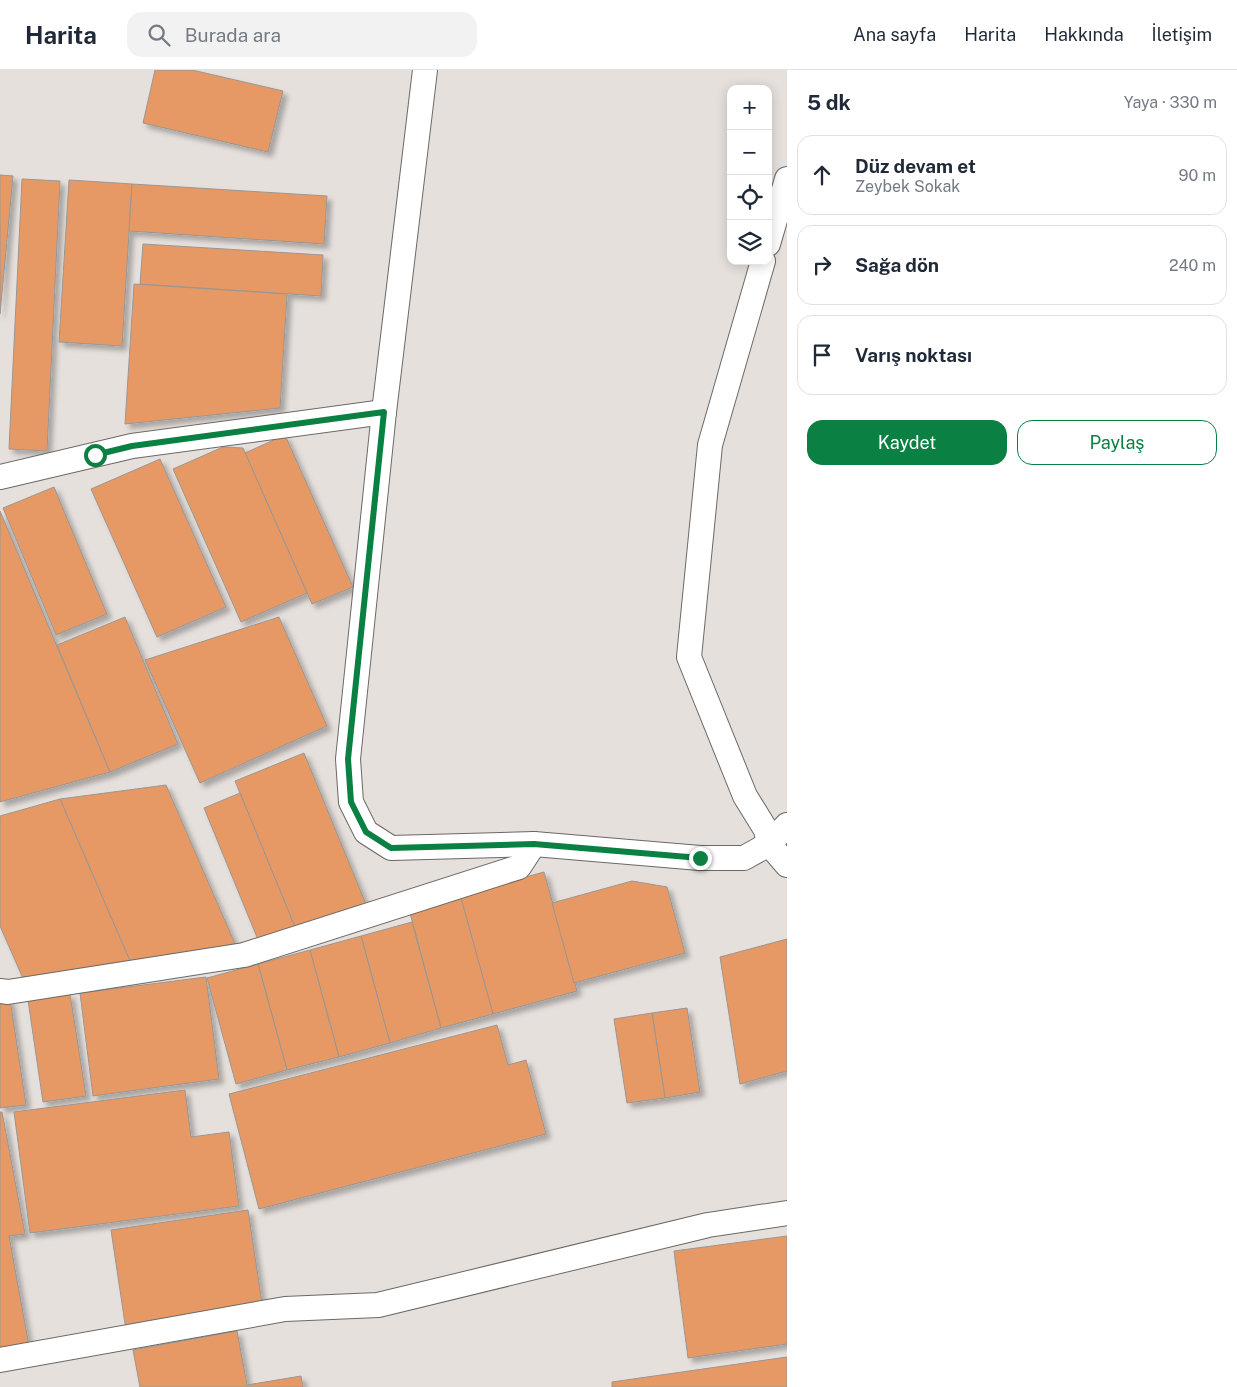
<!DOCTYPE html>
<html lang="tr">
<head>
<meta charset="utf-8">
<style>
  body { margin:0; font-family:"Public Sans",sans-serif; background:#f2f2f3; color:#1f2937 }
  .controls { position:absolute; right:15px; top:15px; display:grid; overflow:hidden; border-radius:10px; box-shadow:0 2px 12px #0003 }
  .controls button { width:45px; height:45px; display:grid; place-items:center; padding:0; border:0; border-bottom:1px solid #e0e1e3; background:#fff; color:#1f2937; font:25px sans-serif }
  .stop { position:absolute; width:15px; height:15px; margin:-11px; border:4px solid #0b8043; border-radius:50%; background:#fff }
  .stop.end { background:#0b8043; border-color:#fff; box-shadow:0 1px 5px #0008 }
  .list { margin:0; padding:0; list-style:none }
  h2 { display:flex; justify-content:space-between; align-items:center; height:65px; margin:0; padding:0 20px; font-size:21px }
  h2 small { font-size:16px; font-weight:400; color:#747a83 }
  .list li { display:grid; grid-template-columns:32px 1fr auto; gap:15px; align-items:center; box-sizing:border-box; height:80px; margin:0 10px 10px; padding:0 10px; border:1px solid #e0e1e3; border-radius:15px }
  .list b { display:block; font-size:19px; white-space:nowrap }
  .list p { margin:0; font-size:16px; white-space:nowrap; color:#747a83 }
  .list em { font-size:16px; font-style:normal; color:#747a83 }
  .actions { display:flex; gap:10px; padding:15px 20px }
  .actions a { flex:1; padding:11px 0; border:1px solid #0b8043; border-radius:15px; text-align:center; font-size:18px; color:#0b8043 }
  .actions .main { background:#0b8043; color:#fff }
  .icon { flex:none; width:28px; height:28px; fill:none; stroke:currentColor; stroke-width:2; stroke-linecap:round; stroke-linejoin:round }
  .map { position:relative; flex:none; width:787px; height:1317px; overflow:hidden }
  header { display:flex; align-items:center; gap:30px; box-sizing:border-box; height:70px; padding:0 25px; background:#fff; border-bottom:1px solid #e0e1e3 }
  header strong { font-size:24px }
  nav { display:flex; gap:28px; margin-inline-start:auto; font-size:18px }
  .search { width:350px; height:45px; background:#f2f2f3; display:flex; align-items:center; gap:12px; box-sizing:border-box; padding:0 18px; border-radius:15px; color:#747a83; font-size:19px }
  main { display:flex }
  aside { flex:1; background:#fff }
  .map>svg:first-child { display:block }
  .building { fill:#e69965; stroke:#9b9693; filter:url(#shadow) }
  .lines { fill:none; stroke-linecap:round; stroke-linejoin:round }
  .minor-casing { stroke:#6c6865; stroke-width:26 }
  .minor { stroke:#fff; stroke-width:24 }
  .route { stroke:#0b8043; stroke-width:6 }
</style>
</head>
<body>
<header>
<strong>Harita</strong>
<div class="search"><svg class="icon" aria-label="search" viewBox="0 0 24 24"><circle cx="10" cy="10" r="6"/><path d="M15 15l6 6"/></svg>Burada ara</div>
<nav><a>Ana sayfa</a><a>Harita</a><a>Hakkında</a><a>İletişim</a></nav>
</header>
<main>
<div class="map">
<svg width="787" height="1317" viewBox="0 0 787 1317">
  <defs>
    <filter id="shadow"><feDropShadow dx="4.5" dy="4.5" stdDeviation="2.5" flood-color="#0004"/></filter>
  </defs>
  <rect width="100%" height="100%" fill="#e5e0dc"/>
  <g class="building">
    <polygon points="155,0 192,0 283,21 268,82 143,53"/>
    <polygon points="0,105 13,106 0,244"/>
    <polygon points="22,109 60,111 47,381 9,379"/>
    <polygon points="69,110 132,114 122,276 59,272"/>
    <polygon points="132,114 327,126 324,174 129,161"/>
    <polygon points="143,174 323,185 321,226 140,214"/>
    <polygon points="134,214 287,224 280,338 125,354"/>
    <polygon points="285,365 353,517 312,534 245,383"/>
    <polygon points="223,377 243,378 307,523 241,552 173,399"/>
    <polygon points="160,389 226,537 157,567 91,419"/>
    <polygon points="54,417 107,544 56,565 3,438"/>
    <polygon points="0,441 110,702 0,732"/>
    <polygon points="125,547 178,674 110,702 57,575"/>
    <polygon points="279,547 327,656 200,713 145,590"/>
    <polygon points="304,683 368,839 299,867 235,711"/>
    <polygon points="166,715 239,883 133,898 60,729"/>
    <polygon points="240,723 297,862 261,877 204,738"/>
    <polygon points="60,729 133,898 25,913 0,856 0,746"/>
    <polygon points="544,802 577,921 493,944 460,825"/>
    <polygon points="632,811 667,817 685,883 574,913 552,833"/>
    <polygon points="461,828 493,944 441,958 410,843"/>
    <polygon points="412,852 441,958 390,973 361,866"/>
    <polygon points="361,866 390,973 339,987 310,880"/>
    <polygon points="787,869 787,1001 740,1014 720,887"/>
    <polygon points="310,880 339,987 287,1000 258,894"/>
    <polygon points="258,894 287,1000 236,1014 207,908"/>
    <polygon points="206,907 219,1009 93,1026 80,923"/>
    <polygon points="70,924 86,1026 43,1032 28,930"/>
    <polygon points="10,929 26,1035 0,1038 0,930"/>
    <polygon points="687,938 700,1022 665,1028 652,943"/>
    <polygon points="652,943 665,1028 627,1033 614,949"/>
    <polygon points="497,955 508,995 526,990 546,1064 259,1139 229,1024"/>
    <polygon points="185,1020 191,1067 229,1062 239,1136 30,1163 14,1042"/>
    <polygon points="0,1042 2,1042 25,1164 9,1166 29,1276 0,1281"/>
    <polygon points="248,1140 263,1240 126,1260 111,1160"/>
    <polygon points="787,1166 787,1274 688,1288 674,1181"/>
    <polygon points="237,1261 247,1315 301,1306 303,1317 140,1317 133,1280"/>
    <polygon points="787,1287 787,1317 612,1317 612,1312"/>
  </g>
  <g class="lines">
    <g class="minor-casing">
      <g id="minor">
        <polyline points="425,0 384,342 348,689 351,732 366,762 391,778 534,774 700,788 744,788 769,774 787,795"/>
        <polyline points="768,174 787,109"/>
        <polyline points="763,191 710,375 689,587 745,726 766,760 769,774"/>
        <polyline points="0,407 132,376 384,342"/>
        <polyline points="769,774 787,755"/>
        <polyline points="0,921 8,922 244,885 519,797 534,774"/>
        <polyline points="0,1290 285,1239 378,1235 708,1155 787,1143"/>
      </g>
    </g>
    <use href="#minor" class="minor"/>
  </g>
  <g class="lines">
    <polyline class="route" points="95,385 132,376 384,342 348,689 351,732 366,762 391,778 534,774 700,788"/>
  </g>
</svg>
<div class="controls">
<button>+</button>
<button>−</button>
<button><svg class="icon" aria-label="locate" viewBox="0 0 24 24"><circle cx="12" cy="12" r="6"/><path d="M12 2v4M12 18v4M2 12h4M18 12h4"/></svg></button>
<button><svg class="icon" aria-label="layers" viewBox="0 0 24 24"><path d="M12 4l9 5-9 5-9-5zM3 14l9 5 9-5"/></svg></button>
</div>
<div class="stop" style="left:95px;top:385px"></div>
<div class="stop end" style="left:700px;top:788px"></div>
</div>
<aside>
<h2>5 dk<small>Yaya · 330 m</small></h2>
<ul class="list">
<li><svg class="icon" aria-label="ahead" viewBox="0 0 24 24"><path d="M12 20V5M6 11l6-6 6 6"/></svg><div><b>Düz devam et</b><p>Zeybek Sokak</p></div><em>90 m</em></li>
<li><svg class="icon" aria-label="right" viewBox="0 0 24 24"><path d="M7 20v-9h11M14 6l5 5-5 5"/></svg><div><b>Sağa dön</b></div><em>240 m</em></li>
<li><svg class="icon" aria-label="arrive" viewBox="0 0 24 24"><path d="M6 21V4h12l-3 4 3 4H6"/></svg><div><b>Varış noktası</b></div></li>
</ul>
<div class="actions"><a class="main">Kaydet</a><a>Paylaş</a></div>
</aside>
</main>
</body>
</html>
